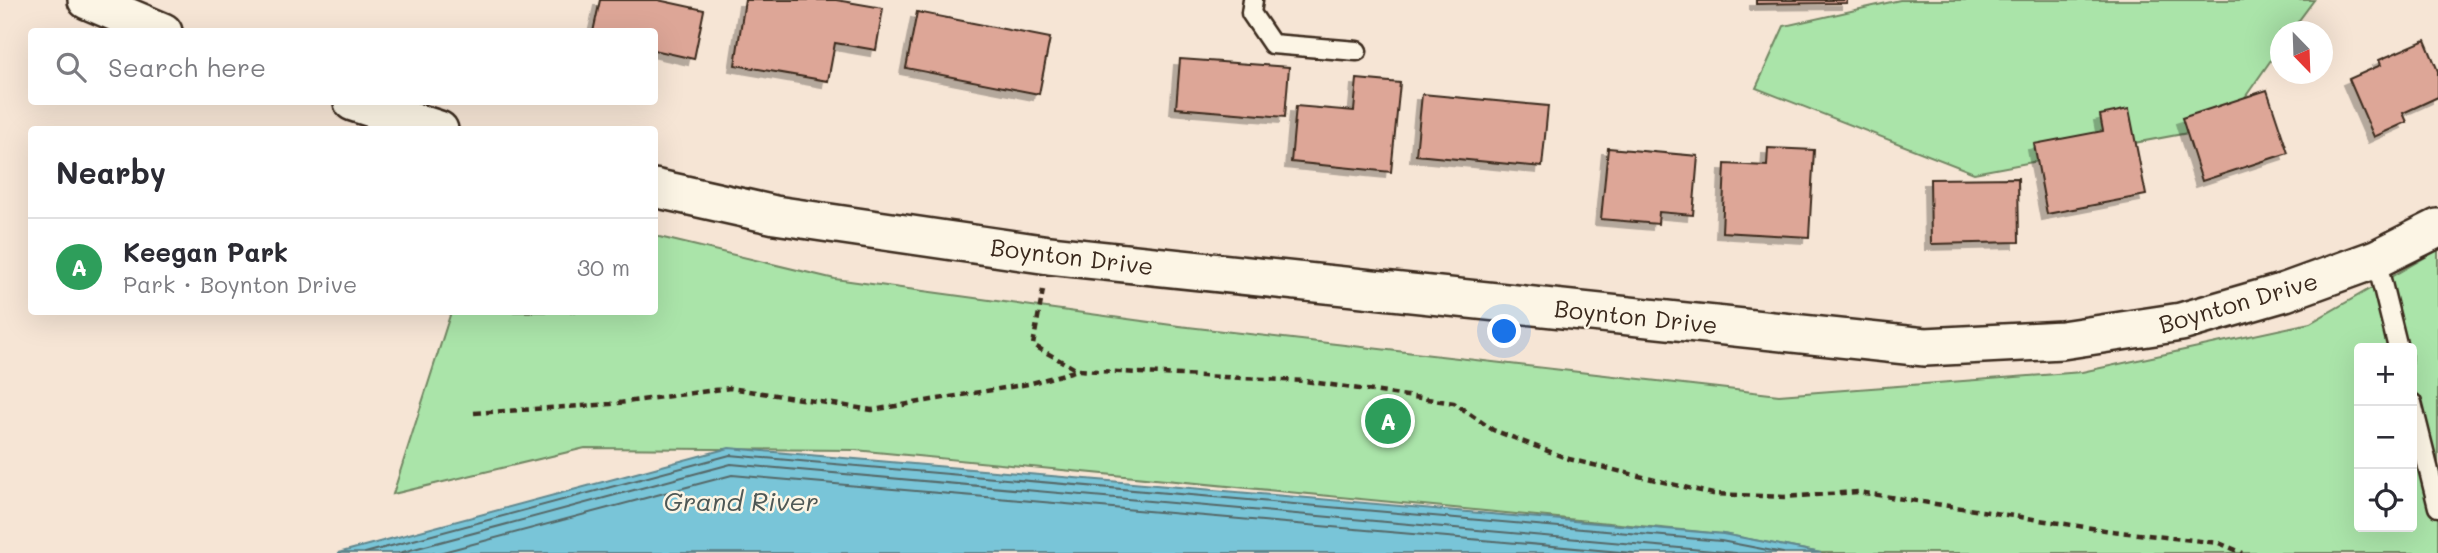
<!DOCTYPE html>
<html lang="en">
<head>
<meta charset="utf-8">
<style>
  body { margin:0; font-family:Mali,sans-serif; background:#f2f2f3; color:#2b2b33 }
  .controls { position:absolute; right:21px; bottom:21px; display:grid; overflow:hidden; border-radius:7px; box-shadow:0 7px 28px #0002 }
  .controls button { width:63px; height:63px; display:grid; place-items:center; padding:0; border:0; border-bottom:2px solid #e1e1e2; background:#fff; color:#2b2b33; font:35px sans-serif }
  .compass { position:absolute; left:2270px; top:21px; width:63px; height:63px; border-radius:50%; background:#fff; box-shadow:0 7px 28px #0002; rotate:157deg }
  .you { position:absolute; left:1505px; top:332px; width:24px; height:24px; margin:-18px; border:5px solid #fff; border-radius:50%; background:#1a73e8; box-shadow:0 0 0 10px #1a73e833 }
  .badge { display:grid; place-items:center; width:46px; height:46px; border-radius:50%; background:#0b8043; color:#fff; font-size:23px; font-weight:700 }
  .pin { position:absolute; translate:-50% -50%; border:4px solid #fff; box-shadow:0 2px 7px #0006 }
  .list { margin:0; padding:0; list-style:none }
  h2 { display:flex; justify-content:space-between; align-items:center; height:91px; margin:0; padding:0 28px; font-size:30px }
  h2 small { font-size:23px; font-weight:400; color:#7c7c81 }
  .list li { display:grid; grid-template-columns:46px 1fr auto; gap:21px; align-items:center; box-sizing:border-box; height:98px; padding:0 28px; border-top:2px solid #e1e1e2 }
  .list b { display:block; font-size:26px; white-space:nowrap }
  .list p { margin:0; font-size:23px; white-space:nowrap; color:#7c7c81 }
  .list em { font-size:23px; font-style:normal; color:#7c7c81 }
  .icon { flex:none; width:38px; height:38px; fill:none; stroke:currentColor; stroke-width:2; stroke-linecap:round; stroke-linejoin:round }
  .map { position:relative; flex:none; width:2438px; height:553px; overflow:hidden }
  .search { position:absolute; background:#fff; box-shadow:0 7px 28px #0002; left:28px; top:28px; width:630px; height:77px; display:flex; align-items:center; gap:18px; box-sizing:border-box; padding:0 24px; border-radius:7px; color:#7c7c81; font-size:26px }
  .panel { position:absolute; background:#fff; box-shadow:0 7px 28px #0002; left:28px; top:126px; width:630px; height:189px; border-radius:7px }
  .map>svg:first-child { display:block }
  .green { fill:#aae4a9; stroke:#728764; stroke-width:2; fill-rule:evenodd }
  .water { fill:#79c5d8; stroke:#60878e; stroke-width:2 }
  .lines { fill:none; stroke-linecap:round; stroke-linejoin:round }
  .shore { stroke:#546868; stroke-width:2 }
  .building { fill:#dda697; stroke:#3b2a1e; stroke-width:2; filter:url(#shadow) }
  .lane-casing { stroke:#3b2a1e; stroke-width:23 }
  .street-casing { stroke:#3b2a1e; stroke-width:42 }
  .path { stroke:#3b2a1e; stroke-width:4.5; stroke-dasharray:7 5; stroke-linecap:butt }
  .lane { stroke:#fcf5e5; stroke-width:18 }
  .street { stroke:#fcf5e5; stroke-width:37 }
  .labels { text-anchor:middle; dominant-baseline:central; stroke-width:5; stroke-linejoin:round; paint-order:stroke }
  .street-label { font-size:24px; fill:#3b2a1e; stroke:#fcf5e5 }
  .water-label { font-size:26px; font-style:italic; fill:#4e5856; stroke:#fcf5e5 }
</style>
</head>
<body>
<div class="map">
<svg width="2438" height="553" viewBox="0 0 2438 553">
  <defs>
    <filter id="shadow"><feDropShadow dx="-6" dy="6" stdDeviation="0" flood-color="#0004"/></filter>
  </defs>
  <rect width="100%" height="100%" fill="#f6e5d5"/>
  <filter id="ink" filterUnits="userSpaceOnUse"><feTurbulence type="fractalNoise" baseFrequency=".0143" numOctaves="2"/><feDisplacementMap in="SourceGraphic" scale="14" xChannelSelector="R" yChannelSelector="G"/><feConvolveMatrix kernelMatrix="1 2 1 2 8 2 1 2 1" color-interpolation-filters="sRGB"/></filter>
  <g filter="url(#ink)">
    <g class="green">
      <polygon points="1900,0 2314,0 2291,31 2280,32 2280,47 2225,126 1974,173 1756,88 1784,26"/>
      <path d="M655,236L835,279L1179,326L1779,395L2082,372L2310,323L2438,250V553H1821L1723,534L855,450L585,448L393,494L451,312H654ZM2359,348H2412V527H2359Z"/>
    </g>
    <polygon class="water" points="729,448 1723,534 1821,553 338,553"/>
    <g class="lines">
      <g class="shore">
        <polyline points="365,553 730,455 1721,541 1783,553"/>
        <polyline points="399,553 731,464 1736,553"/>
        <polyline points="439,553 732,475 1633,553"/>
      </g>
    </g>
    <g class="building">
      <polygon points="600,0 658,0 704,10 694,59 654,50 654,32 593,32"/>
      <polygon points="745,0 836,0 883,8 876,50 835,43 828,81 735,65"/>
      <polygon points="1756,0 1847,0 1847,3 1756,4"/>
      <polygon points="917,12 1050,38 1039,94 906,68"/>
      <polygon points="2425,40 2438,71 2438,97 2403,113 2407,122 2374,137 2349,79 2381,65 2379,60"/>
      <polygon points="1180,59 1289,67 1285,117 1176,108"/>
      <polygon points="1357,79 1400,83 1391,172 1291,162 1296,106 1354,111"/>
      <polygon points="2267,90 2288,153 2202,181 2182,118"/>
      <polygon points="1422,94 1548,106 1542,167 1416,155"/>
      <polygon points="2129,109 2146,195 2047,214 2034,144 2103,131 2100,115"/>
      <polygon points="1608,148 1698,156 1693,215 1659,212 1658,224 1601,219"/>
      <polygon points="1768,148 1814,150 1809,237 1722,232 1725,164 1767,166"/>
      <polygon points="2018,178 2019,242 1931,244 1930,179"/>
    </g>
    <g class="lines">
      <g class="lane-casing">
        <g id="lane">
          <polyline points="1253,0 1251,13 1272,44 1357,51"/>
          <polyline points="2376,259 2398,348"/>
          <polyline points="2412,403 2438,507"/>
        </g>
      </g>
      <g class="street-casing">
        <g id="street">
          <polyline points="87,0 163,32"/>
          <polyline points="353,102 439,130"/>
          <polyline points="654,188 775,215 1049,255 1925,347 2062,340 2181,322 2285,292 2376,259 2438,228"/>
        </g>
      </g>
      <g class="path">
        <polyline points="1043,290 1033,345 1077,370"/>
        <polyline points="474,413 611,404 730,388 872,410 1028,384 1078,370 1305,381 1454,403 1493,430 1569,459 1713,494 1784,497 1858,492 2111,531 2219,543 2243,553"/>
      </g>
      <use href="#lane" class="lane"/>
      <use href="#street" class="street"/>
    </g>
  </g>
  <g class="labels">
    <g class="street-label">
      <text transform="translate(1072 256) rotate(7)">Boynton Drive</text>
      <text transform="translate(2238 302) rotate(-16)">Boynton Drive</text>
      <text transform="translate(1636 316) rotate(6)">Boynton Drive</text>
    </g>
    <g class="water-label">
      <text x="741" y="501">Grand River</text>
    </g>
  </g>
</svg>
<div class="controls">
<button>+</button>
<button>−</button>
<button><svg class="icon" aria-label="locate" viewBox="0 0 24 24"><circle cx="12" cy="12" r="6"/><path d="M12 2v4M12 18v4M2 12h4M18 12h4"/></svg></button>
</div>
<svg class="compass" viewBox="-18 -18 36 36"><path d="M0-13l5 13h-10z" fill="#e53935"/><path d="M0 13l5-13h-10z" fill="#7c7c81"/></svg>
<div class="you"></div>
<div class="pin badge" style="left:1388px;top:421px;background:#2e9e5b">A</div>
<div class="search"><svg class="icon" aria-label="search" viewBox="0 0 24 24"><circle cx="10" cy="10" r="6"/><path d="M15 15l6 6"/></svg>Search here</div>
<section class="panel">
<h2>Nearby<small></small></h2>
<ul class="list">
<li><span class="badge" style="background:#2e9e5b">A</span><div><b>Keegan Park</b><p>Park · Boynton Drive</p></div><em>30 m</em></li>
</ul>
</section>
</div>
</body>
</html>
